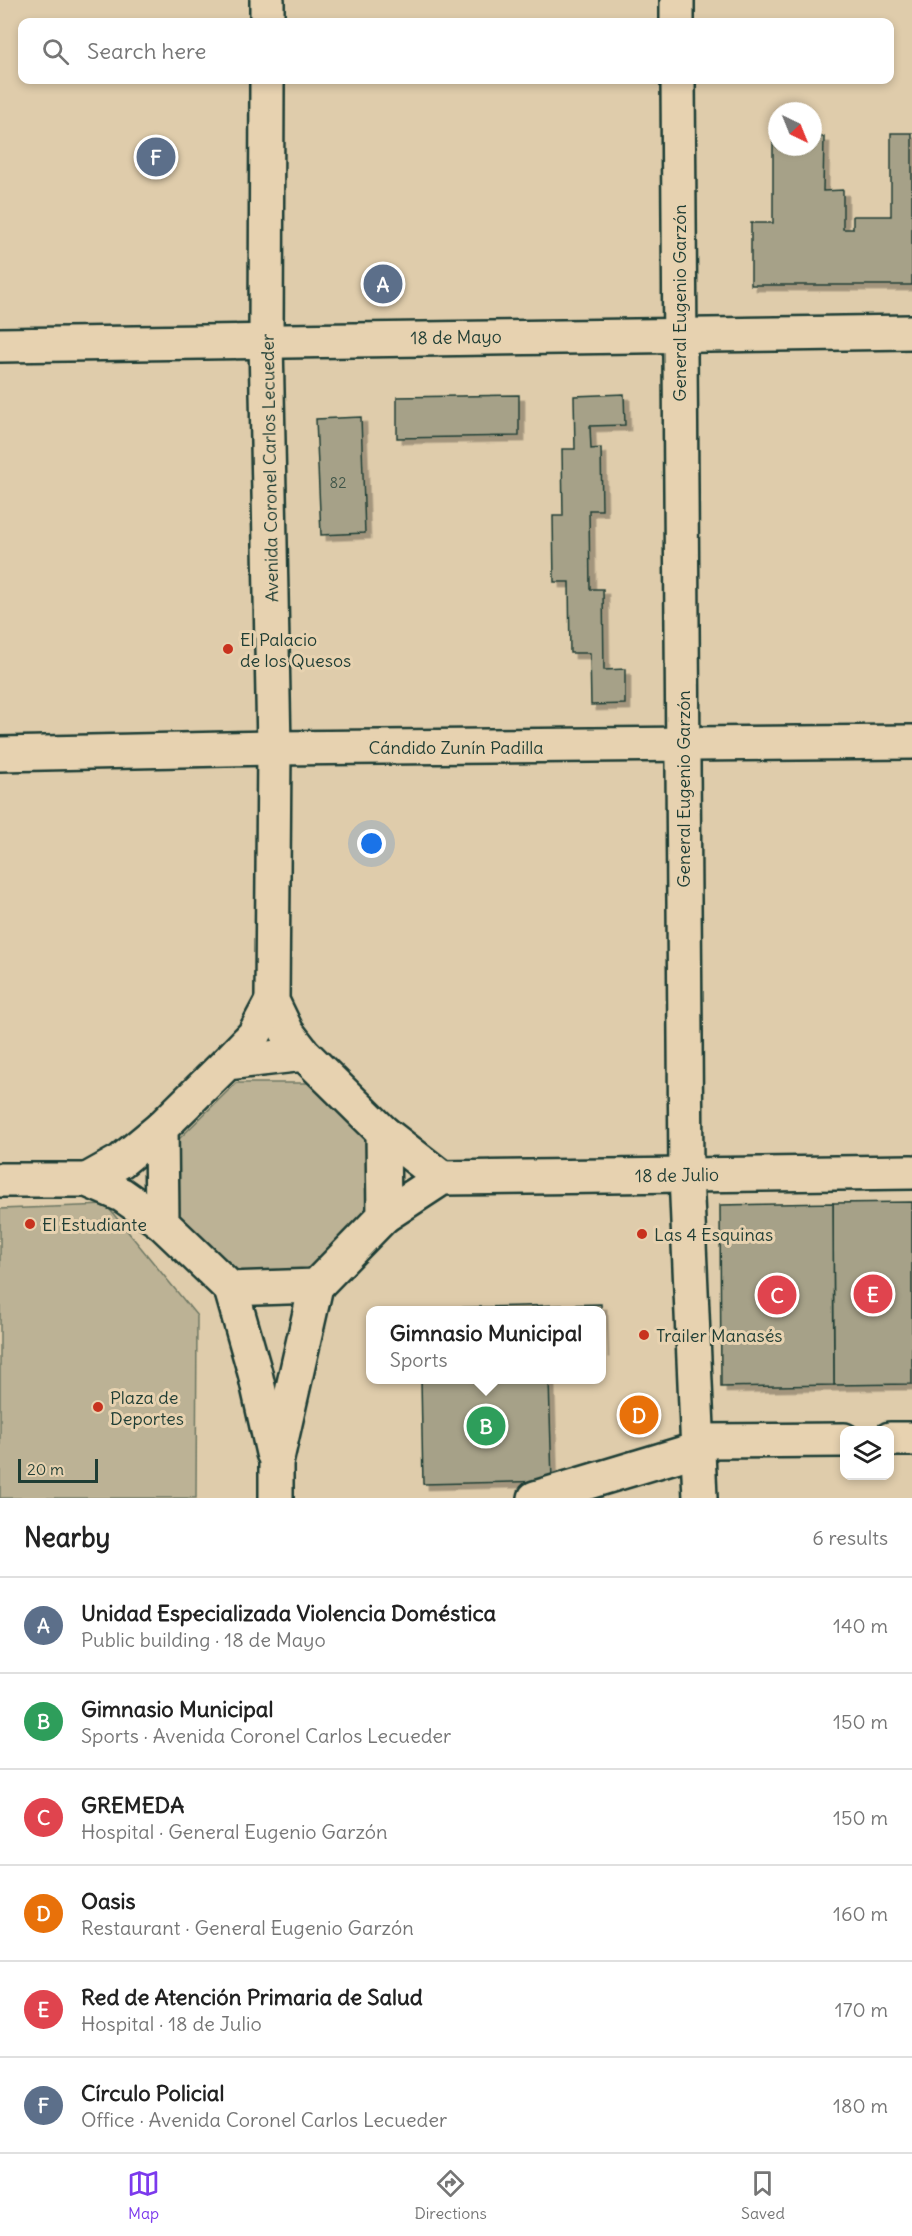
<!DOCTYPE html>
<html lang="en">
<head>
<meta charset="utf-8">
<style>
  body { margin:0; font-family:Delius,sans-serif; background:#f2f2f2; color:#222 }
  .controls { position:absolute; right:18px; bottom:18px; display:grid; overflow:hidden; border-radius:12px; box-shadow:0 3px 9px #0003 }
  .controls button { width:54px; height:54px; display:grid; place-items:center; padding:0; border:0; border-bottom:2px solid #e0e0e0; background:#fff; color:#222; font:30px sans-serif }
  .compass { position:absolute; left:768px; top:102px; width:54px; height:54px; border-radius:50%; background:#fff; box-shadow:0 3px 9px #0003; rotate:137deg }
  .scale { position:absolute; left:18px; bottom:15px; width:80px; box-sizing:border-box; padding-left:6px; border:3px solid #1f3d34; border-top:0; font-size:16px; line-height:21px; white-space:nowrap; color:#1f3d34; -webkit-text-stroke:4px #e7d2b0; paint-order:stroke }
  .you { position:absolute; left:372px; top:844px; width:21px; height:21px; margin:-15px; border:4px solid #fff; border-radius:50%; background:#1a73e8; box-shadow:0 0 0 9px #1a73e833 }
  .badge { display:grid; place-items:center; width:39px; height:39px; border-radius:50%; background:#7c3aed; color:#fff; font-size:20px; font-weight:700 }
  .pin { position:absolute; translate:-50% -50%; border:3px solid #fff; box-shadow:0 2px 6px #0006 }
  .popup { position:absolute; left:366px; top:1306px; width:240px; height:78px; box-sizing:border-box; display:grid; place-content:center; border-radius:12px; background:#fff; filter:drop-shadow(0 2px 4px #0005); font-size:20px; white-space:nowrap; color:#767676 }
  .popup b { font-size:22px; color:#222 }
  .popup::after { content:''; position:absolute; left:50%; top:100%; margin-left:-12px; border:12px solid transparent; border-top-color:#fff }
  .list { margin:0; padding:0; list-style:none }
  h2 { display:flex; justify-content:space-between; align-items:center; height:78px; margin:0; padding:0 24px; font-size:26px }
  h2 small { font-size:20px; font-weight:400; color:#767676 }
  .list li { display:grid; grid-template-columns:39px 1fr auto; gap:18px; align-items:center; box-sizing:border-box; height:96px; padding:0 24px; border-top:2px solid #e0e0e0 }
  .list b { display:block; font-size:22px; white-space:nowrap }
  .list p { margin:0; font-size:20px; white-space:nowrap; color:#767676 }
  .list em { font-size:20px; font-style:normal; color:#767676 }
  .icon { flex:none; width:33px; height:33px; fill:none; stroke:currentColor; stroke-width:2; stroke-linecap:round; stroke-linejoin:round }
  .map { position:relative; flex:none; width:912px; height:1498px; overflow:hidden }
  .search { position:absolute; background:#fff; box-shadow:0 3px 9px #0003; left:18px; right:18px; top:18px; height:66px; display:flex; align-items:center; gap:15px; box-sizing:border-box; padding:0 21px; border-radius:12px; color:#767676; font-size:22px }
  .sheet { height:654px; background:#fff }
  nav { display:flex; justify-content:space-around; align-items:center; box-sizing:border-box; height:84px; border-top:2px solid #e0e0e0; background:#fff; font-size:16px; color:#767676 }
  nav a { display:grid; justify-items:center; gap:3px }
  nav .on { color:#7c3aed }
  .map>svg:first-child { display:block }
  .green { fill:#bcb295; stroke:#6e7864; stroke-width:1.5 }
  .building { fill:#a6a188; stroke:#1f3d34; stroke-width:1.5; filter:url(#shadow) }
  .lines { fill:none; stroke-linecap:round; stroke-linejoin:round }
  .minor-casing { stroke:#1f3d34; stroke-width:38 }
  .major-casing { stroke:#1f3d34; stroke-width:38 }
  .minor { stroke:#e7d2b0; stroke-width:33 }
  .major { stroke:#e7d2b0; stroke-width:33 }
  .poi-dot { fill:#c8321e; stroke:#e7d2b0; stroke-width:2 }
  .labels { text-anchor:middle; dominant-baseline:central; stroke-width:6; stroke-linejoin:round; paint-order:stroke }
  .number-label { font-size:15px; fill:#415649 }
  .street-label { font-size:18px; fill:#1f3d34; stroke:#e7d2b0 }
  .poi-label { font-size:18px; fill:#1f3d34; stroke:#e7d2b0; text-anchor:start }
</style>
</head>
<body>
<div class="map">
<svg width="912" height="1498" viewBox="0 0 912 1498">
  <defs>
    <filter id="shadow"><feDropShadow dx="5.5" dy="5.5" stdDeviation="0" flood-color="#0004"/></filter>
  </defs>
  <rect width="100%" height="100%" fill="#dfccab"/>
  <filter id="ink" filterUnits="userSpaceOnUse"><feTurbulence type="fractalNoise" baseFrequency=".0167" numOctaves="2"/><feDisplacementMap in="SourceGraphic" scale="12" xChannelSelector="R" yChannelSelector="G"/><feConvolveMatrix kernelMatrix="1 2 1 2 8 2 1 2 1" color-interpolation-filters="sRGB"/></filter>
  <g filter="url(#ink)">
    <g class="green">
      <polygon points="236,1083 313,1083 369,1137 369,1217 313,1274 235,1274 179,1217 179,1139"/>
      <polygon points="106,1205 197,1316 196,1498 0,1498 0,1209"/>
    </g>
    <g class="building">
      <polygon points="891,133 912,133 912,285 751,285 751,223 773,223 773,137 777,137 777,147 813,147 813,137 824,137 823,191 843,190 843,229 853,229 853,216 891,216"/>
      <polygon points="624,394 625,425 590,426 591,449 601,448 602,510 589,510 590,589 603,589 604,670 625,669 625,704 591,705 590,653 570,653 569,582 554,582 553,516 563,516 562,449 575,449 574,396"/>
      <polygon points="519,395 519,436 397,438 397,397"/>
      <polygon points="361,417 365,533 321,535 316,419"/>
      <polygon points="912,1202 912,1384 834,1385 833,1203"/>
      <polygon points="833,1203 834,1385 721,1387 720,1205"/>
      <polygon points="601,1304 603,1352 602,1310 440,1310 440,1308"/>
      <polygon points="421,1380 549,1380 552,1481 423,1484"/>
    </g>
    <g class="lines">
      <g class="minor-casing">
        <g id="minor">
          <polyline points="677,0 677,22"/>
          <polyline points="678,80 686,1175 700,1498"/>
          <polyline points="0,345 912,332"/>
          <polyline points="0,754 274,748 912,742"/>
          <polyline points="383,1132 442,1178"/>
          <polyline points="0,1180 87,1180 122,1195 162,1223"/>
          <polyline points="87,1180 121,1161 161,1128"/>
          <polyline points="384,1216 442,1178 912,1172"/>
          <polyline points="890,1439 912,1439"/>
          <polyline points="698,1441 844,1440"/>
          <polyline points="535,1498 698,1449"/>
        </g>
      </g>
      <g class="major-casing">
        <g id="major">
          <polyline points="267,22 267,0"/>
          <polyline points="267,80 266,340 274,748 272,1001 287,1032 304,1054 383,1132 384,1216 316,1286 231,1289 162,1223 161,1128 227,1063 304,1054"/>
          <polyline points="227,1063 254,1035 272,1001"/>
          <polyline points="231,1289 255,1373 273,1453"/>
          <polyline points="276,1498 276,1463 316,1286"/>
        </g>
      </g>
      <use href="#minor" class="minor"/>
      <use href="#major" class="major"/>
    </g>
  </g>
  <g class="poi-dot">
    <circle cx="228" cy="649" r="6"/>
    <circle cx="30" cy="1224" r="6"/>
    <circle cx="642" cy="1234" r="6"/>
    <circle cx="644" cy="1335" r="6"/>
    <circle cx="98" cy="1407" r="6"/>
  </g>
  <g class="labels">
    <g class="number-label">
      <text x="338" y="482">82</text>
    </g>
    <g class="street-label">
      <text transform="translate(679 303) rotate(-90)">General Eugenio Garzón</text>
      <text transform="translate(456 337) rotate(-1)">18 de Mayo</text>
      <text transform="translate(269 468) rotate(-91)">Avenida Coronel Carlos Lecueder</text>
      <text x="456" y="747">Cándido Zunín Padilla</text>
      <text transform="translate(683 789) rotate(-90)">General Eugenio Garzón</text>
      <text transform="translate(677 1175) rotate(-1)">18 de Julio</text>
    </g>
    <g class="poi-label">
      <text x="240" y="639">El Palacio<tspan x="240" dy="21">de los Quesos</tspan></text>
      <text x="42" y="1224">El Estudiante</text>
      <text x="654" y="1234">Las 4 Esquinas</text>
      <text x="656" y="1335">Trailer Manasés</text>
      <text x="110" y="1397">Plaza de<tspan x="110" dy="21">Deportes</tspan></text>
    </g>
  </g>
</svg>
<div class="controls">
<button><svg class="icon" aria-label="layers" viewBox="0 0 24 24"><path d="M12 4l9 5-9 5-9-5zM3 14l9 5 9-5"/></svg></button>
</div>
<svg class="compass" viewBox="-18 -18 36 36"><path d="M0-13l5 13h-10z" fill="#e53935"/><path d="M0 13l5-13h-10z" fill="#767676"/></svg>
<div class="scale">20 m</div>
<div class="you"></div>
<div class="pin badge" style="left:383px;top:284px;background:#5c6f8a">A</div>
<div class="pin badge" style="left:486px;top:1426px;background:#2e9e5b">B</div>
<div class="popup"><b>Gimnasio Municipal</b>Sports</div>
<div class="pin badge" style="left:777px;top:1295px;background:#e0444e">C</div>
<div class="pin badge" style="left:639px;top:1415px;background:#e8710a">D</div>
<div class="pin badge" style="left:873px;top:1294px;background:#e0444e">E</div>
<div class="pin badge" style="left:156px;top:157px;background:#5c6f8a">F</div>
<div class="search"><svg class="icon" aria-label="search" viewBox="0 0 24 24"><circle cx="10" cy="10" r="6"/><path d="M15 15l6 6"/></svg>Search here</div>
</div>
<section class="sheet">
<h2>Nearby<small>6 results</small></h2>
<ul class="list">
<li><span class="badge" style="background:#5c6f8a">A</span><div><b>Unidad Especializada Violencia Doméstica</b><p>Public building · 18 de Mayo</p></div><em>140 m</em></li>
<li><span class="badge" style="background:#2e9e5b">B</span><div><b>Gimnasio Municipal</b><p>Sports · Avenida Coronel Carlos Lecueder</p></div><em>150 m</em></li>
<li><span class="badge" style="background:#e0444e">C</span><div><b>GREMEDA</b><p>Hospital · General Eugenio Garzón</p></div><em>150 m</em></li>
<li><span class="badge" style="background:#e8710a">D</span><div><b>Oasis</b><p>Restaurant · General Eugenio Garzón</p></div><em>160 m</em></li>
<li><span class="badge" style="background:#e0444e">E</span><div><b>Red de Atención Primaria de Salud</b><p>Hospital · 18 de Julio</p></div><em>170 m</em></li>
<li><span class="badge" style="background:#5c6f8a">F</span><div><b>Círculo Policial</b><p>Office · Avenida Coronel Carlos Lecueder</p></div><em>180 m</em></li>
</ul>
</section>
<nav>
<a class="on"><svg class="icon" aria-label="map" viewBox="0 0 24 24"><path d="M3 6l6-2 6 2 6-2v14l-6 2-6-2-6 2zM9 4v14M15 6v14"/></svg>Map</a>
<a><svg class="icon" aria-label="directions" viewBox="0 0 24 24"><path d="M12 3l9 9-9 9-9-9zM9 14v-3h6M13 9l2 2-2 2"/></svg>Directions</a>
<a><svg class="icon" aria-label="saved" viewBox="0 0 24 24"><path d="M7 4h10v16l-5-4-5 4z"/></svg>Saved</a>
</nav>
</body>
</html>
